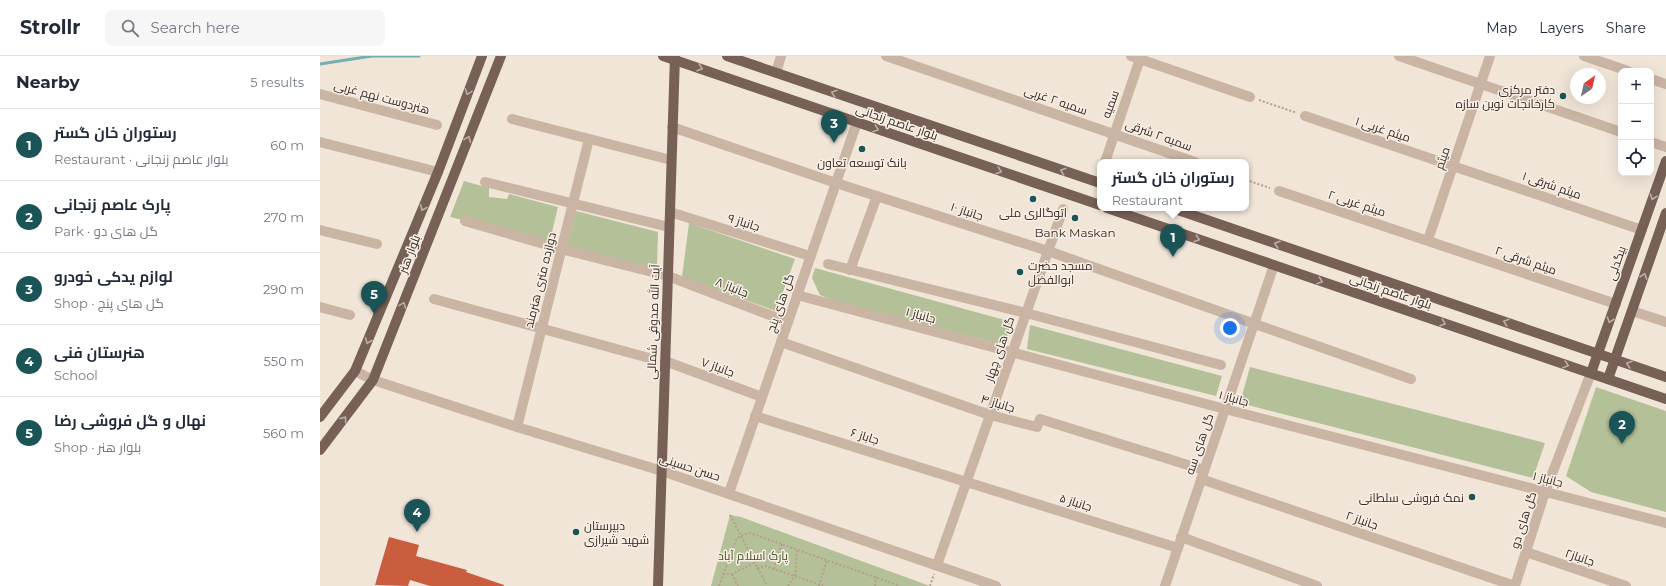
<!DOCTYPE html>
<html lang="en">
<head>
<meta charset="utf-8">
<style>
  body { margin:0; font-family:Montserrat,Cairo,sans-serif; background:#f6f6f7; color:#1f2937 }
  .controls { position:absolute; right:12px; top:12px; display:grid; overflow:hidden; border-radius:8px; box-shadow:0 4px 16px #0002 }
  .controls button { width:36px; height:36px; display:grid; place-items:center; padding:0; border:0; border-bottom:1px solid #e0e1e3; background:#fff; color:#1f2937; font:20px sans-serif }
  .compass { position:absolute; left:1250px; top:12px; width:36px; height:36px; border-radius:50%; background:#fff; box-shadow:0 4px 16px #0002; rotate:34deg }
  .you { position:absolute; left:910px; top:272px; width:14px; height:14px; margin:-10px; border:3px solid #fff; border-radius:50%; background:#1a73e8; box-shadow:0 0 0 6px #1a73e833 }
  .badge { display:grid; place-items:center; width:26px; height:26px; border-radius:50%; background:#1a5457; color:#fff; font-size:13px; font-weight:700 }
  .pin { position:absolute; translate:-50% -33px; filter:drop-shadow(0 1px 2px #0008) }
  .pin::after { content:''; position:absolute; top:21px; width:14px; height:12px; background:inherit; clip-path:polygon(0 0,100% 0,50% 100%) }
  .popup { position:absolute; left:777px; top:103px; width:152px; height:52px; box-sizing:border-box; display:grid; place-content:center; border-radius:8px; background:#fff; filter:drop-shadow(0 1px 3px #0005); font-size:13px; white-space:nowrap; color:#747a83 }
  .popup b { font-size:15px; color:#1f2937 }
  .popup::after { content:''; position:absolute; left:50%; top:100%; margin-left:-8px; border:8px solid transparent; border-top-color:#fff }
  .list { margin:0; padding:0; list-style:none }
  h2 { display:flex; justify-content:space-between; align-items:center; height:52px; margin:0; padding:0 16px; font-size:17px }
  h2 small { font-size:13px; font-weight:400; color:#747a83 }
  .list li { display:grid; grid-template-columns:26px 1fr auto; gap:12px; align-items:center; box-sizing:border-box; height:72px; padding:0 16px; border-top:1px solid #e0e1e3 }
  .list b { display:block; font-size:15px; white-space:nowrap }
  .list p { margin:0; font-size:13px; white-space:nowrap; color:#747a83 }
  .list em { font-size:13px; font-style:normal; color:#747a83 }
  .icon { flex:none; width:22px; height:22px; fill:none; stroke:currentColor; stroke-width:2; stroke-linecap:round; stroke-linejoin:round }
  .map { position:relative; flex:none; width:1346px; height:530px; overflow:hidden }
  header { display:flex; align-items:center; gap:24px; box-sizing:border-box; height:56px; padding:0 20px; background:#fff; border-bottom:1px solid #e0e1e3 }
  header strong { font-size:19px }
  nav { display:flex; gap:22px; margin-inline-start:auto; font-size:14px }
  .search { width:280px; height:36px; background:#f6f6f7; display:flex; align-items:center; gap:10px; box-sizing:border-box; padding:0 14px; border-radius:8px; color:#747a83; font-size:15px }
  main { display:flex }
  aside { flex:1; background:#fff }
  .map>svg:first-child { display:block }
  .green { fill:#b4c198 }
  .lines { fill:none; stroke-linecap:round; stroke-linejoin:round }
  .stream { stroke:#76aeaf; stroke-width:3 }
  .building { fill:#c95d3e }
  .path { stroke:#b59e8e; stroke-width:2; stroke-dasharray:2 2; stroke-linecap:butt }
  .minor { stroke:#cab4a4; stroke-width:10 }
  .major { stroke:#776056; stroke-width:10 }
  .oneway { stroke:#beafa4 }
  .poi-dot { fill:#1a5457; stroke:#f9efe4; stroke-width:1.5 }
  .labels { text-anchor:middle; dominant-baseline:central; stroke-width:3; stroke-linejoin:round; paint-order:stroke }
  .poi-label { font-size:12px; fill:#342a26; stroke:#f9efe4 }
  .street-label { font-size:12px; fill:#342a26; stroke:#f9efe4 }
  .park-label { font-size:12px; fill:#455329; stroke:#f9efe4 }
</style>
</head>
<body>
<header>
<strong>Strollr</strong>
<div class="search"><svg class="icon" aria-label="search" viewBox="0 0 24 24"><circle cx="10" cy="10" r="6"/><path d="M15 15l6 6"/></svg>Search here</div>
<nav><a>Map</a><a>Layers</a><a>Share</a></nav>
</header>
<main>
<aside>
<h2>Nearby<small>5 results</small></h2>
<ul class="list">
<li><span class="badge">1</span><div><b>رستوران خان گستر</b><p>Restaurant · بلوار عاصم زنجانی</p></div><em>60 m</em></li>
<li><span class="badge">2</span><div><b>پارک عاصم زنجانی</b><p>Park · گل های دو</p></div><em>270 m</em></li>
<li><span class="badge">3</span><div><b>لوازم یدکی خودرو</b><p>Shop · گل های پنج</p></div><em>290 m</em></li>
<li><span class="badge">4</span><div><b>هنرستان فنی</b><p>School</p></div><em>550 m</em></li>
<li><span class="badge">5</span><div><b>نهال و گل فروشی رضا</b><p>Shop · بلوار هنر</p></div><em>560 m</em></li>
</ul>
</aside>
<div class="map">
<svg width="1346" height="530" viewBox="0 0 1346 530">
  <rect width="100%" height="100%" fill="#f1e5d8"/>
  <g class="green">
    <polygon points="144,125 169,132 169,141 187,143 189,138 238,151 230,185 130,161"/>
    <polygon points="256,155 338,176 337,213 247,190"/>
    <polygon points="369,167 475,203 456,255 362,221"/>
    <polygon points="495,212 692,266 684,289 518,246 500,239 492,222"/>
    <polygon points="710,269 902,320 896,340 707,293"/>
    <polygon points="930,311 1225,387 1213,422 920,347"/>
    <polygon points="1276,331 1346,355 1346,456 1271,436 1246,420"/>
    <polygon points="410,459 421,461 610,530 391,530"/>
  </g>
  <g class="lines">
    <g class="stream">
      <polyline points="54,0 99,0"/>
      <polyline points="0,8 52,0"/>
    </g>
  </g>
  <polygon class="building" points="69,481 99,489 96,500 147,514 146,516 184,529 184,530 110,530 90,524 88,530 55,529"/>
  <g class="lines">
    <g class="path">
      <polyline points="939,44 977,57"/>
      <polyline points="926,124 950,132"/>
      <polyline points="410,459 447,530"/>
      <polyline points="437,512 445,510 504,530"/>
      <polyline points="454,513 462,488"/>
      <polyline points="403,518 412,518 434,507"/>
      <polyline points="412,518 418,530"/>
      <polyline points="399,530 416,484 420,480 430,477 580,530"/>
      <polyline points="468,530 475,520 477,493"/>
      <polyline points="499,530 507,504"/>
      <polyline points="555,530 556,521"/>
      <polyline points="610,530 614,518"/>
    </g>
    <g class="minor">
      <polyline points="566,0 875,106"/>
      <polyline points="811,0 930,41"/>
      <polyline points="1079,0 1301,76"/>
      <polyline points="1264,0 1308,15"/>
      <polyline points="456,17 461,0"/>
      <polyline points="1331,23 1346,28"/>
      <polyline points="0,38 117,69"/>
      <polyline points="985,60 1322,174"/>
      <polyline points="192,63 351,104"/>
      <polyline points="352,71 516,127 728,195 1091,323"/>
      <polyline points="0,86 118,116"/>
      <polyline points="1331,86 1346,91"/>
      <polyline points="785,106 821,0"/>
      <polyline points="165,126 349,171"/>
      <polyline points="959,135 1296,248"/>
      <polyline points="350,156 490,200"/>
      <polyline points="145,165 241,193 348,220 468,266"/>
      <polyline points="0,174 57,188"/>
      <polyline points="1108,184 1170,0"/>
      <polyline points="508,208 706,257 901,309"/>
      <polyline points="530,214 557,140"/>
      <polyline points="477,239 905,353 1346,467"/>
      <polyline points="114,243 329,302"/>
      <polyline points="0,251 30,259"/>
      <polyline points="1312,255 1346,266"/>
      <polyline points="461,286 670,359 717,371 720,363 884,414"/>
      <polyline points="345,305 442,341"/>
      <polyline points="35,315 53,324 197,371 342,415 676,530"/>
      <polyline points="435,360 858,492"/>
      <polyline points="197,371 269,83"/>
      <polyline points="881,423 1195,530"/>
      <polyline points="409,437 537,66"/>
      <polyline points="861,481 997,530"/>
      <polyline points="1206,496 1306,530"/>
      <polyline points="617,509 743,153"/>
      <polyline points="845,530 954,209"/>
      <polyline points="1195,530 1225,436 1271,317"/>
    </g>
    <g class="major">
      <polyline points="343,0 780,149"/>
      <polyline points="407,0 780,127"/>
      <polyline points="787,152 1346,343"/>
      <polyline points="852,152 1346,321"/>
      <polyline points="1271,317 1346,105"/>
      <polyline points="1288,323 1346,157"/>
      <polyline points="0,361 35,315 118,116 162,0"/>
      <polyline points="0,394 53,324 181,0"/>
      <polyline points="338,530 355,0"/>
    </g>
  </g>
  <defs><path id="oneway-chevron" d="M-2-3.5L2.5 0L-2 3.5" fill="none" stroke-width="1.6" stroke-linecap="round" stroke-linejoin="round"/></defs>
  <g class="oneway">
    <use href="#oneway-chevron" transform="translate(380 12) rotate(19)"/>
    <use href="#oneway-chevron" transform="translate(148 36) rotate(111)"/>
    <use href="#oneway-chevron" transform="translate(514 37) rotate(-161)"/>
    <use href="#oneway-chevron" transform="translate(556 73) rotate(19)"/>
    <use href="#oneway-chevron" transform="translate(148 83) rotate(-68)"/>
    <use href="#oneway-chevron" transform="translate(679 115) rotate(19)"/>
    <use href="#oneway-chevron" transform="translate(743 115) rotate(-161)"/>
    <use href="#oneway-chevron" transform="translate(1333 141) rotate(109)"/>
    <use href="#oneway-chevron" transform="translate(103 152) rotate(113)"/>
    <use href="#oneway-chevron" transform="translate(877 183) rotate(19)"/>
    <use href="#oneway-chevron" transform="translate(957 188) rotate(-161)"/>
    <use href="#oneway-chevron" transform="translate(1324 220) rotate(-71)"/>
    <use href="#oneway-chevron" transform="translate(1000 225) rotate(19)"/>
    <use href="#oneway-chevron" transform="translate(83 249) rotate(-69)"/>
    <use href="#oneway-chevron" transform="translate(1290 264) rotate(109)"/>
    <use href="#oneway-chevron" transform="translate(1186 266) rotate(-161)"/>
    <use href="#oneway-chevron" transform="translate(1123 267) rotate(19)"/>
    <use href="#oneway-chevron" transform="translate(48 285) rotate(113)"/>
    <use href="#oneway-chevron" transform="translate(1309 308) rotate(-161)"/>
    <use href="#oneway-chevron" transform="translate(1246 309) rotate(19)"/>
    <use href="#oneway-chevron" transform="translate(24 363) rotate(-53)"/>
  </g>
  <g class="poi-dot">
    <circle cx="1243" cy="40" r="4"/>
    <circle cx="542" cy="93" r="4"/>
    <circle cx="713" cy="143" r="4"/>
    <circle cx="755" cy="162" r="4"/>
    <circle cx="700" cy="216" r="4"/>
    <circle cx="1152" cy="441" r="4"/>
    <circle cx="256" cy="476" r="4"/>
  </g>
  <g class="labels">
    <g class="poi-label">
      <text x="1235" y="33" text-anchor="end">دفتر مرکزی<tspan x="1235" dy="14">کارخانجات نوین سازه</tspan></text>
      <text x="542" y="106">بانک توسعه تعاون</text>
      <text x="713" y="156">اتوگالری ملی</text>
      <text x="755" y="176">Bank Maskan</text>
      <text x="708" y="209" text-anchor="start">مسجد حضرت<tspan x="708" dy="14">ابوالفضل</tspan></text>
      <text x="1144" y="441" text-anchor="end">نمک فروشی سلطانی</text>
      <text x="264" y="469" text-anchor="start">دبیرستان<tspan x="264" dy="14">شهید شیرازی</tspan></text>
    </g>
    <g class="street-label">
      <text transform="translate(62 41) rotate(15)">هنردوست نهم غربی</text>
      <text transform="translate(736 44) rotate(19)">سمیه ۲ غربی</text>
      <text transform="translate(790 48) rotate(-70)">سمیه</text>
      <text transform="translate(577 66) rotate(19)">بلوار عاصم زنجانی</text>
      <text transform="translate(1063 73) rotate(18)">میثم غربی ۱</text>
      <text transform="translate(839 79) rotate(20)">سمیه ۲ شرقی</text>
      <text transform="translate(1122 102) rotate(-71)">میثم</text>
      <text transform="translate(1232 129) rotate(19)">میثم شرقی ۱</text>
      <text transform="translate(1037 147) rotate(18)">میثم غربی ۲</text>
      <text transform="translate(647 155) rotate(18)">جانباز ۱۰</text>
      <text transform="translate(424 166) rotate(17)">جانباز ۹</text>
      <text transform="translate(89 198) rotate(-69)">بلوار هنر</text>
      <text transform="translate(1206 204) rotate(19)">میثم شرقی ۲</text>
      <text transform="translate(1296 207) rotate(-71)">بیگدلی</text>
      <text transform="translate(220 224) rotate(-76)">دوازده متری هنرمند</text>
      <text transform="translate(412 231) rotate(21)">جانباز ۸</text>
      <text transform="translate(1071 235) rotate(19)">بلوار عاصم زنجانی</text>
      <text transform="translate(460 247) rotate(-71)">گل های پنج</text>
      <text transform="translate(601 259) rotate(15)">جانباز ۱</text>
      <text transform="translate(333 266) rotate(-88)">آیت الله صدوقی شمالی</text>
      <text transform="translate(679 293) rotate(-71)">گل های چهار</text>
      <text transform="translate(398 311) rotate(20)">جانباز ۷</text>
      <text transform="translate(914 342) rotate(15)">جانباز ۱</text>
      <text transform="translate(678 347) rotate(17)">جانباز ۴</text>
      <text transform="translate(545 380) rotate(17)">جاباز ۶</text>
      <text transform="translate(879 388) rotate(-71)">گل های سه</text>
      <text transform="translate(370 411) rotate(18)">حسن حسینی</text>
      <text transform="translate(1228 423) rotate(14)">جانباز ۱</text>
      <text transform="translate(756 446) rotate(18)">جانباز ۵</text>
      <text transform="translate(1042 464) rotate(19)">جانباز ۲</text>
      <text transform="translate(1203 464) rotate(-72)">گل های دو</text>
      <text transform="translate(1260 501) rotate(19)">جانباز۲</text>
    </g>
    <g class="park-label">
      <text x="433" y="499">پارک اسلام آباد</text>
    </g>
  </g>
</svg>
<div class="controls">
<button>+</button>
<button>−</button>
<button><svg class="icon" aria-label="locate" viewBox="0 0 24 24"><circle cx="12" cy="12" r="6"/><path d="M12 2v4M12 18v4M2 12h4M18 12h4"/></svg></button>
</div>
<svg class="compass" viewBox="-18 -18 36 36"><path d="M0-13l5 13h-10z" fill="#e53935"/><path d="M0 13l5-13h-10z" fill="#747a83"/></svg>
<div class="you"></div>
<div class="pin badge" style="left:853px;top:201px">1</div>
<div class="popup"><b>رستوران خان گستر</b>Restaurant</div>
<div class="pin badge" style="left:1302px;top:388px">2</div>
<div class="pin badge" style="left:514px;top:87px">3</div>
<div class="pin badge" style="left:97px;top:476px">4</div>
<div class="pin badge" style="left:54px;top:258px">5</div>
</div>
</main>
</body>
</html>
